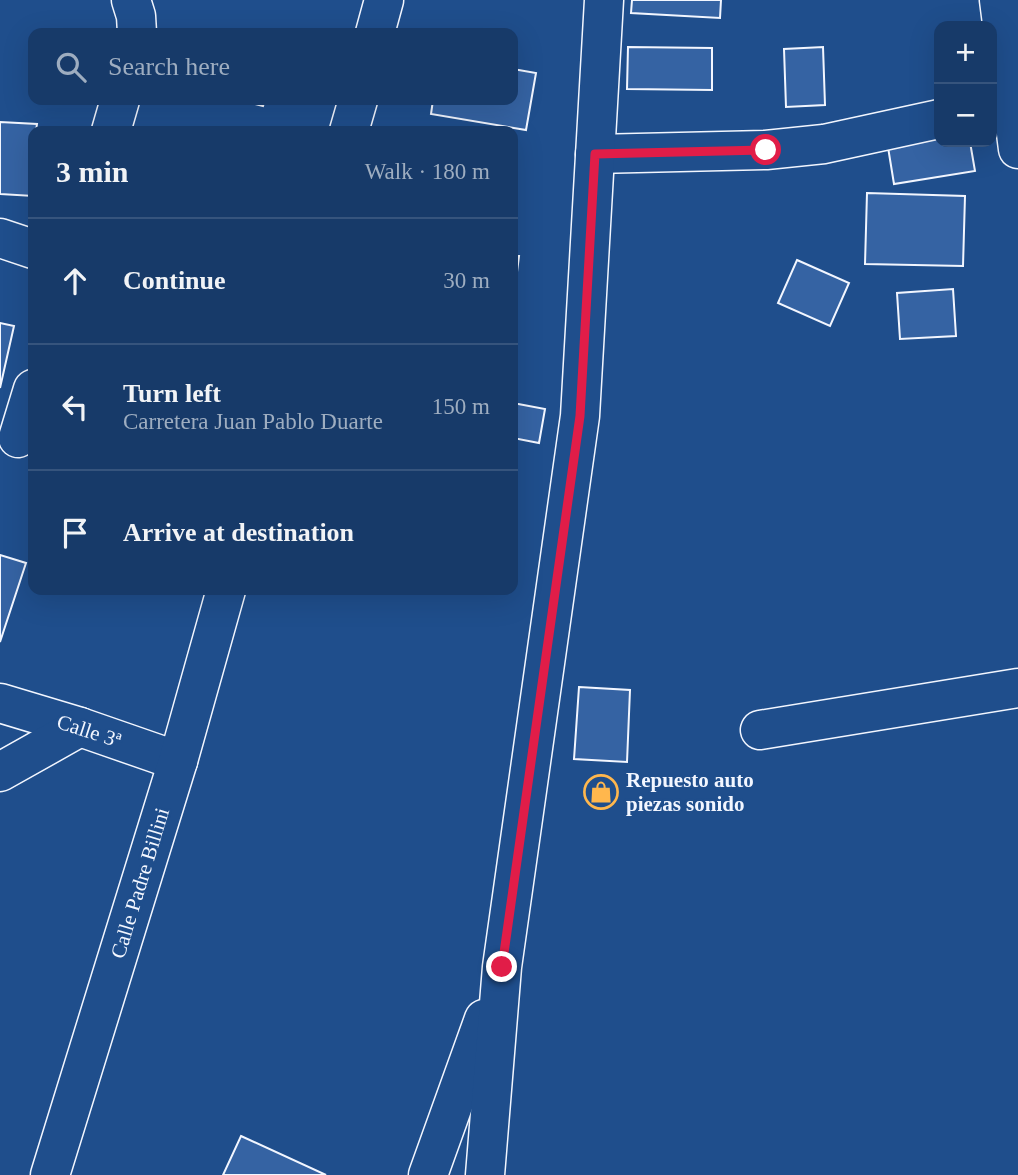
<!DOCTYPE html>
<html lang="en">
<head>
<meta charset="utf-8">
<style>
  body { margin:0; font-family:Georgia,serif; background:#20416f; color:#f1f3f6 }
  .controls { position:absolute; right:21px; top:21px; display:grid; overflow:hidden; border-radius:14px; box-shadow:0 7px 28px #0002 }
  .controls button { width:63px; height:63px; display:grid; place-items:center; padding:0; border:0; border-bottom:2px solid #36547d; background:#173a69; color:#f1f3f6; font:35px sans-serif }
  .stop { position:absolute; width:21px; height:21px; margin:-16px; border:5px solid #e11d48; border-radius:50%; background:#fff }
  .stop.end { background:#e11d48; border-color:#fff; box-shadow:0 2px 7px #0008 }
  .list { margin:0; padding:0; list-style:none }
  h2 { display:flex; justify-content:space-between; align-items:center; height:91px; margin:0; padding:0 28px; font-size:30px }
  h2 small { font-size:23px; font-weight:400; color:#9eadc0 }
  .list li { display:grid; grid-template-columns:46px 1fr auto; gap:21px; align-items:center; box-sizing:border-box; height:126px; padding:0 28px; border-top:2px solid #36547d }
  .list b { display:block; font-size:26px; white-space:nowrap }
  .list p { margin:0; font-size:23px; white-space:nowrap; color:#9eadc0 }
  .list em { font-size:23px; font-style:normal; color:#9eadc0 }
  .icon { flex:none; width:38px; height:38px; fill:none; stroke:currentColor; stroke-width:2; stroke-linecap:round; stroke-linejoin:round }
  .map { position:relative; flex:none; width:1018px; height:1175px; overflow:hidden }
  .search { position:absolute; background:#173a69; box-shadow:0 7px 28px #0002; left:28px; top:28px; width:490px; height:77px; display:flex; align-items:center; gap:18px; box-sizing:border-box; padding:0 24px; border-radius:14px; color:#9eadc0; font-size:26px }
  .panel { position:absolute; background:#173a69; box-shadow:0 7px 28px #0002; left:28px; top:126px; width:490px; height:469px; border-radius:14px }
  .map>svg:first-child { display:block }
  .building { fill:#3563a3; stroke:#f2f6ff; stroke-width:2 }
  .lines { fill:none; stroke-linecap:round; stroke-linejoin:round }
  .minor-casing { stroke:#f2f6ff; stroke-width:41 }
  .major-casing { stroke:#f2f6ff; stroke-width:41 }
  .minor { stroke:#1f4e8c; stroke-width:38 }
  .major { stroke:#1f4e8c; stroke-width:38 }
  .route { stroke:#e11d48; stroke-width:9 }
  .labels { text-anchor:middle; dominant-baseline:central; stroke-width:5; stroke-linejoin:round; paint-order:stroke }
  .street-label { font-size:21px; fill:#f2f6ff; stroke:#1f4e8c }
  .poi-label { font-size:21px; font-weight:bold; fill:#f2f6ff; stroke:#1f4e8c; text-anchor:start }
</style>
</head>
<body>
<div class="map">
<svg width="1018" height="1175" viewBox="0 0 1018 1175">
  <rect width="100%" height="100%" fill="#1f4e8c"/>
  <g class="building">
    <polygon points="632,0 721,0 720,18 631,13"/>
    <polygon points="628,47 712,48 712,90 627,89"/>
    <polygon points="823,47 825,105 786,107 784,49"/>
    <polygon points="513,69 536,73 526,130 431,114 433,100 513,100"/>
    <polygon points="240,100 265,100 263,106"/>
    <polygon points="0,122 37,124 36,131 33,131 33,196 0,194"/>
    <polygon points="939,132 939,142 970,142 975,171 894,184 887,141"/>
    <polygon points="867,193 965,196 963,266 865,264"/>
    <polygon points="513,256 519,256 515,288 513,288"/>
    <polygon points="797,260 849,283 830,326 778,303"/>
    <polygon points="953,289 956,336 900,339 897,293"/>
    <polygon points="0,323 14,326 0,388"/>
    <polygon points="513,403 545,409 539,443 513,438"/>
    <polygon points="0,555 26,563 0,642"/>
    <polygon points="579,687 630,690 627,762 574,759"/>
    <polygon points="241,1136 326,1175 223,1175"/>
  </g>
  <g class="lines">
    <g class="minor-casing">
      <g id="minor">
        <polyline points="131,0 136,16 137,33"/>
        <polyline points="999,0 1018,149"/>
        <polyline points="375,33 384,0"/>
        <polyline points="111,131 120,100"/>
        <polyline points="349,131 358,100"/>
        <polyline points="595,154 766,150 824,144 939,119"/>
        <polyline points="0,238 33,249"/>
        <polyline points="18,438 33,389"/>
        <polyline points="0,703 80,727 178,761"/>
        <polyline points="760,730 1018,688"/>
        <polyline points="0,772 80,727"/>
        <polyline points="50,1175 178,761 226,590"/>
      </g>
    </g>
    <g class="major-casing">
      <g id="major">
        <polyline points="428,1175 484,1019"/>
        <polyline points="485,1175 502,967 580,416 604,0"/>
      </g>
    </g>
    <use href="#minor" class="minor"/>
    <use href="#major" class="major"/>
  </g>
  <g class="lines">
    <polyline class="route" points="502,967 580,416 595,154 766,150"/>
  </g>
  <defs>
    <g id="shop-ring" transform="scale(1.75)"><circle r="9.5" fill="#1f4e8c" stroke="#ffb74d" stroke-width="1.5"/><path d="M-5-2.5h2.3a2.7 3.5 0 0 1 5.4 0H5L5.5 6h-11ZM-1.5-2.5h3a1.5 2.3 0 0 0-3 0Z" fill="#ffb74d"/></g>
  </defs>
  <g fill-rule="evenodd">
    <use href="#shop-ring" x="601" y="792"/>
  </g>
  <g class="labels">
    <g class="street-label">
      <text transform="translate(89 731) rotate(18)">Calle 3ª</text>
      <text transform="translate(140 883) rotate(-73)">Calle Padre Billini</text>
    </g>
    <g class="poi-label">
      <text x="626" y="780">Repuesto auto<tspan x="626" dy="24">piezas sonido</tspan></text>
    </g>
  </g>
</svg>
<div class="controls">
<button>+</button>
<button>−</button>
</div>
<div class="stop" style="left:766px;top:150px"></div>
<div class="stop end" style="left:502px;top:967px"></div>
<div class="search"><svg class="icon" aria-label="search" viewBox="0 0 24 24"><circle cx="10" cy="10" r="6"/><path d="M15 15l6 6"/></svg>Search here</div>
<section class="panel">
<h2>3 min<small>Walk · 180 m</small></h2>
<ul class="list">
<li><svg class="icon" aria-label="ahead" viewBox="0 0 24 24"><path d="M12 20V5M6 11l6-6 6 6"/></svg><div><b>Continue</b></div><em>30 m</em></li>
<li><svg class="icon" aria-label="left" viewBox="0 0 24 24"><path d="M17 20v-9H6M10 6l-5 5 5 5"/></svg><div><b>Turn left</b><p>Carretera Juan Pablo Duarte</p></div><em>150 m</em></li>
<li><svg class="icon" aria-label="arrive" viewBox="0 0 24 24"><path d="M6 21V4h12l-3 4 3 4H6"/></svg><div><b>Arrive at destination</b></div></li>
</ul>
</section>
</div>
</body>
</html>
